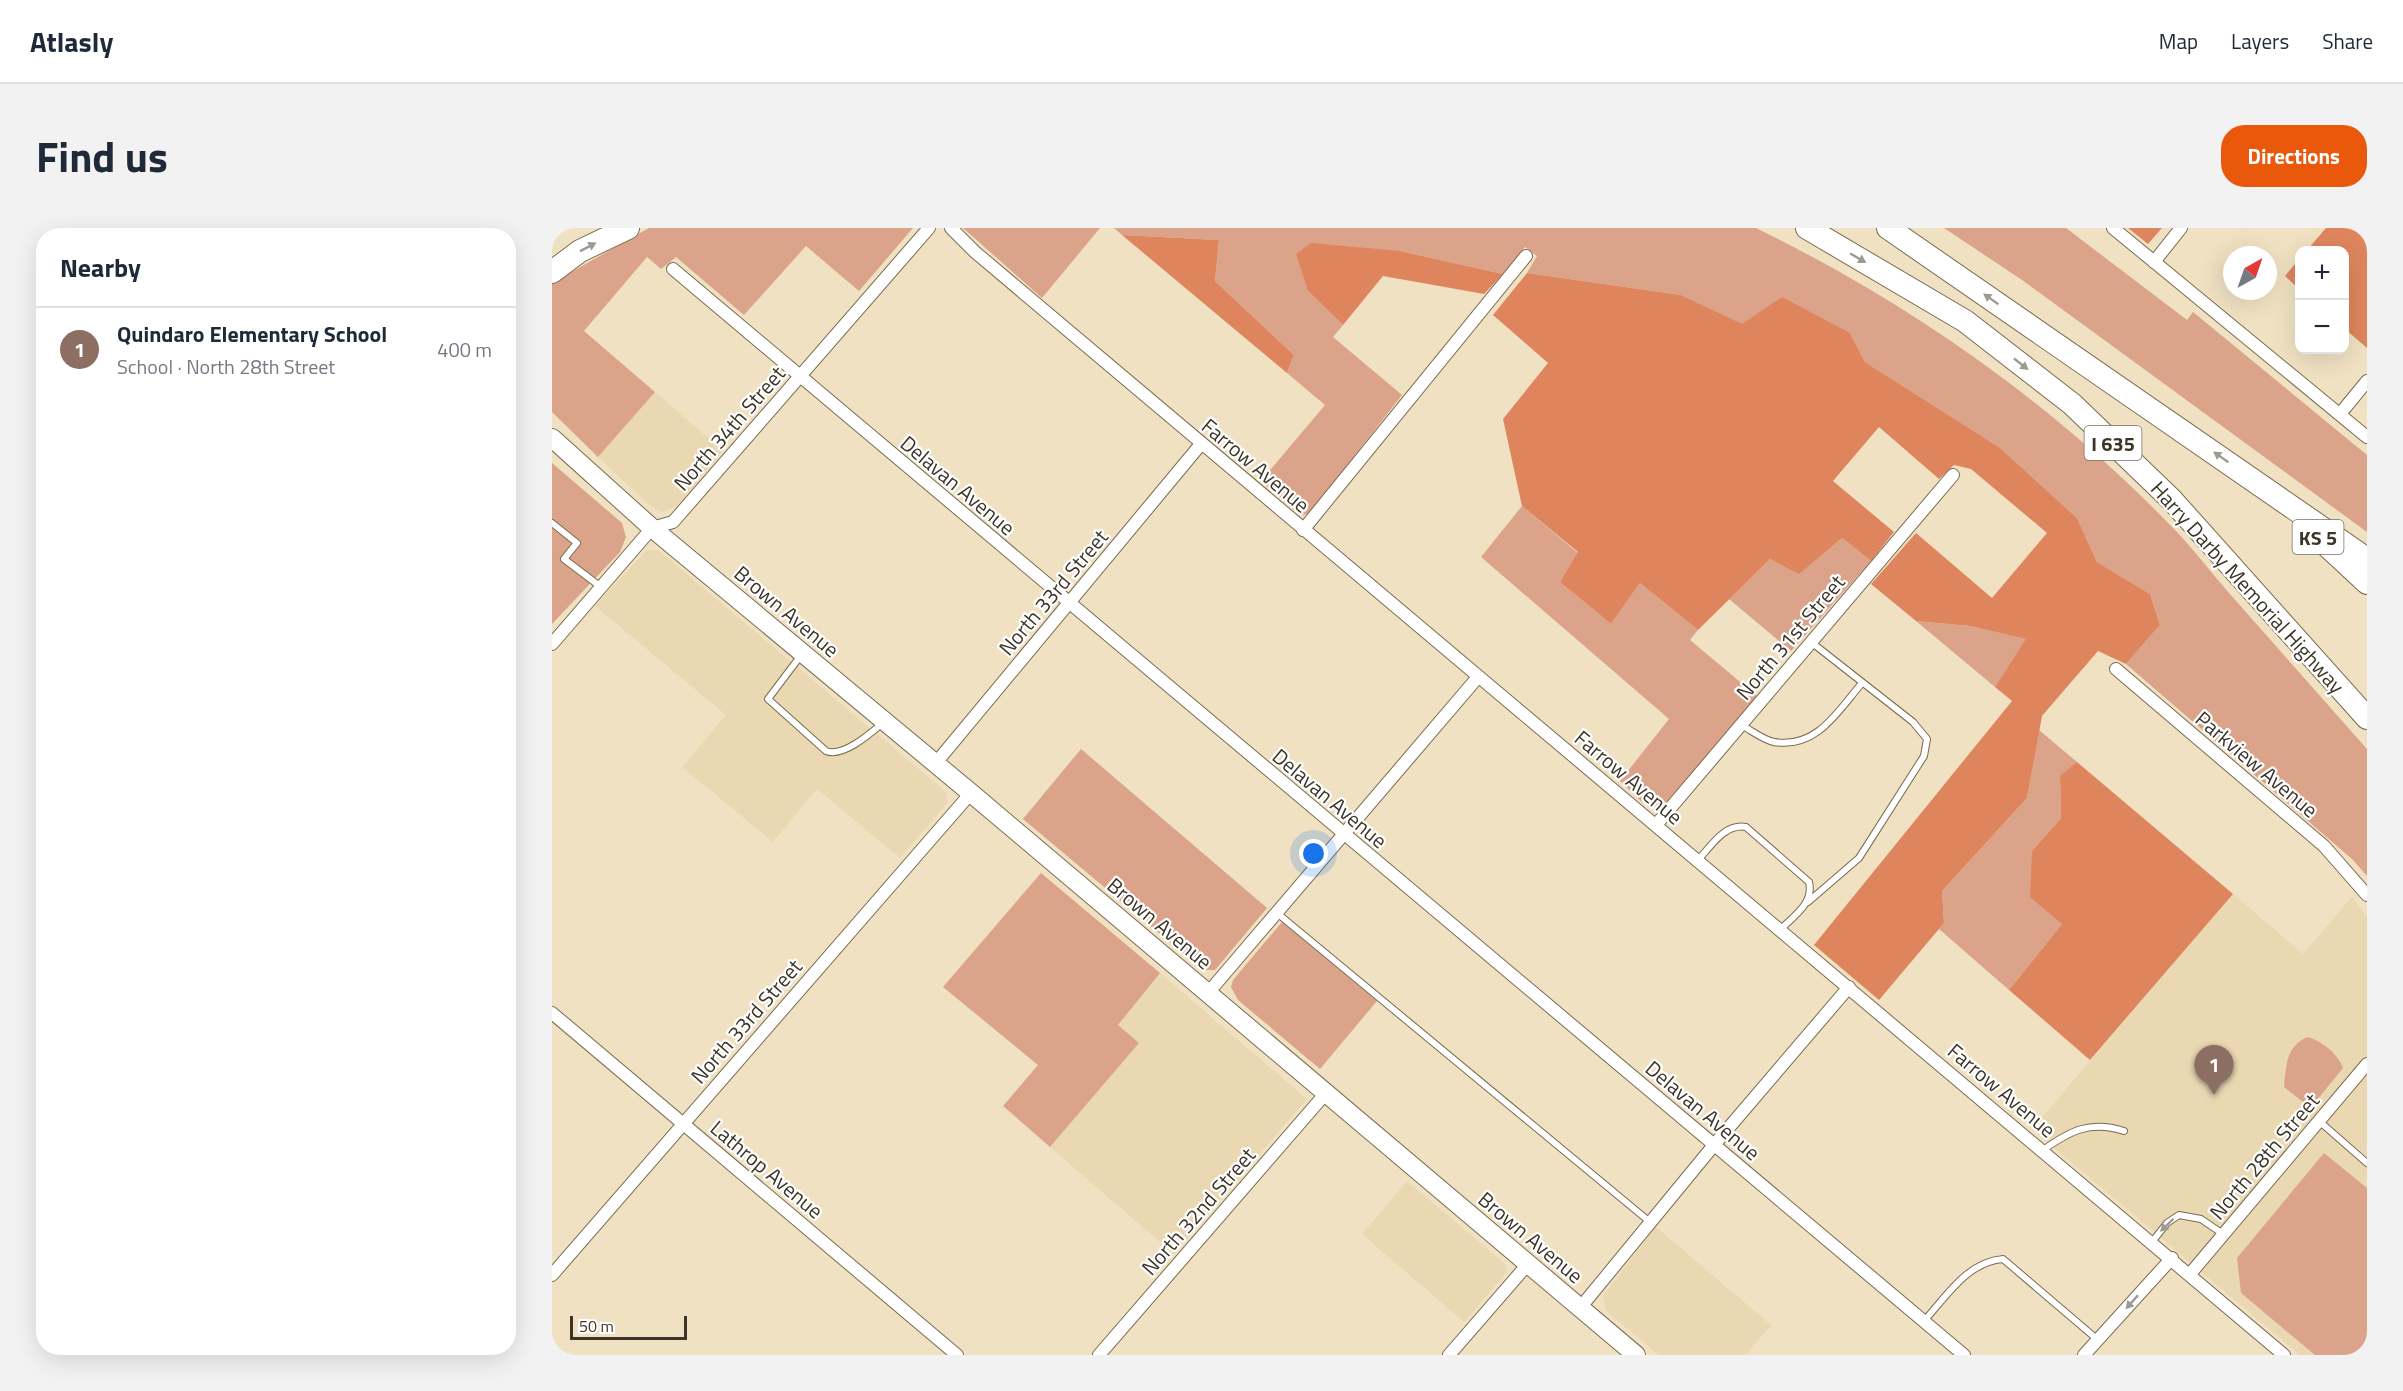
<!DOCTYPE html>
<html lang="en">
<head>
<meta charset="utf-8">
<style>
  body { margin:0; font-family:"Titillium Web",sans-serif; background:#f2f2f3; color:#1f2937 }
  .controls { position:absolute; right:18px; top:18px; display:grid; overflow:hidden; border-radius:12px; box-shadow:0 6px 24px #0002 }
  .controls button { width:54px; height:54px; display:grid; place-items:center; padding:0; border:0; border-bottom:2px solid #e0e1e3; background:#fff; color:#1f2937; font:30px sans-serif }
  .compass { position:absolute; left:1671px; top:18px; width:54px; height:54px; border-radius:50%; background:#fff; box-shadow:0 6px 24px #0002; rotate:40deg }
  .scale { position:absolute; left:18px; bottom:15px; width:117px; box-sizing:border-box; padding-left:6px; border:3px solid #3b3529; border-top:0; font-size:16px; line-height:21px; white-space:nowrap; color:#3b3529; -webkit-text-stroke:4px #fff; paint-order:stroke }
  .you { position:absolute; left:762px; top:626px; width:21px; height:21px; margin:-15px; border:4px solid #fff; border-radius:50%; background:#1a73e8; box-shadow:0 0 0 9px #1a73e833 }
  .badge { display:grid; place-items:center; width:39px; height:39px; border-radius:50%; background:#ea580c; color:#fff; font-size:20px; font-weight:700 }
  .pin { position:absolute; translate:-50% -50px; filter:drop-shadow(0 2px 3px #0008) }
  .pin::after { content:''; position:absolute; top:32px; width:21px; height:18px; background:inherit; clip-path:polygon(0 0,100% 0,50% 100%) }
  .list { margin:0; padding:0; list-style:none }
  h2 { display:flex; justify-content:space-between; align-items:center; height:78px; margin:0; padding:0 24px; font-size:26px }
  h2 small { font-size:20px; font-weight:400; color:#747a83 }
  .list li { display:grid; grid-template-columns:39px 1fr auto; gap:18px; align-items:center; box-sizing:border-box; height:84px; padding:0 24px; border-top:2px solid #e0e1e3 }
  .list b { display:block; font-size:22px; white-space:nowrap }
  .list p { margin:0; font-size:20px; white-space:nowrap; color:#747a83 }
  .list em { font-size:20px; font-style:normal; color:#747a83 }
  .map { position:relative; flex:none; width:1815px; height:1127px; overflow:hidden; border-radius:24px }
  header { display:flex; align-items:center; gap:36px; box-sizing:border-box; height:84px; padding:0 30px; background:#fff; border-bottom:2px solid #e0e1e3 }
  header strong { font-size:28px }
  nav { display:flex; gap:33px; margin-inline-start:auto; font-size:21px }
  .intro { display:flex; align-items:center; justify-content:space-between; box-sizing:border-box; height:144px; padding:0 36px }
  h1 { margin:0; font-size:42px }
  .button { padding:15px 27px; border-radius:24px; background:#ea580c; color:#fff; font-size:21px; font-weight:700 }
  main { display:flex; gap:36px; padding:0 36px }
  aside { flex:1; background:#fff; border-radius:24px; box-shadow:0 6px 24px #0002 }
  .map>svg:first-child { display:block }
  .built { fill:#ead8b2 }
  .green { fill:#dca38b }
  .forest { fill:#df855e }
  .lines { fill:none; stroke-linecap:round; stroke-linejoin:round }
  .service-casing { stroke:#786b50; stroke-width:8 }
  .minor-casing { stroke:#786b50; stroke-width:14 }
  .secondary-casing { stroke:#786b50; stroke-width:20 }
  .motorway-casing { stroke:#786b50; stroke-width:24 }
  .service { stroke:#fff; stroke-width:6 }
  .minor { stroke:#fff; stroke-width:12 }
  .secondary { stroke:#fff; stroke-width:18 }
  .motorway { stroke:#fff; stroke-width:22 }
  .oneway { fill:#9d9a94 }
  .labels { text-anchor:middle; dominant-baseline:central; stroke-width:4.5; stroke-linejoin:round; paint-order:stroke }
  .shield { fill:#fff; stroke:#767269; stroke-width:1.5 }
  .shield-label { font-size:20px; font-weight:bold; fill:#3b3529 }
  .street-label { font-size:21px; fill:#3b3529; stroke:#fff }
</style>
</head>
<body>
<header>
<strong>Atlasly</strong>
<nav><a>Map</a><a>Layers</a><a>Share</a></nav>
</header>
<div class="intro"><h1>Find us</h1><a class="button">Directions</a></div>
<main>
<aside>
<h2>Nearby<small></small></h2>
<ul class="list">
<li><span class="badge" style="background:#8d6e63">1</span><div><b>Quindaro Elementary School</b><p>School · North 28th Street</p></div><em>400 m</em></li>
</ul>
</aside>
<div class="map">
<svg width="1815" height="1127" viewBox="0 0 1815 1127">
  <rect width="100%" height="100%" fill="#f0e1c2"/>
  <g class="built">
    <polygon points="103,164 171,223 126,277 110,284 101,280 46,229"/>
    <polygon points="106,322 394,564 396,574 348,630 265,561 221,614 130,539 174,487 43,378 94,323"/>
    <polygon points="1681,666 1751,726 1800,669 1815,689 1815,1127 1748,1127 1480,901"/>
    <polygon points="608,745 755,871 622,1026 498,919 587,815 565,797"/>
    <polygon points="855,953 953,1036 955,1044 912,1094 810,1006"/>
    <polygon points="1104,999 1219,1097 1194,1127 1107,1127 1054,1083 1051,1068"/>
  </g>
  <g class="green">
    <polygon points="97,0 361,0 307,63 254,18 192,87 124,29 109,41 95,29 32,103 103,164 46,229 0,184 0,55"/>
    <polygon points="411,0 548,0 490,70"/>
    <path d="M562,0H1204C1360,76 1503,177 1624,303C1642,322 1659,344 1677,365C1723,417 1769,469 1815,521V648L1800,631L1574,436L1608,397L1598,366L1545,334L1525,290L1447,219L1313,134L1298,105L1190,97L1129,67L975,45L985,28L973,19L951,46L848,23L756,63L791,97L781,109L850,167L757,286L748,287L709,253L773,177L735,145L742,127L663,53L667,12L570,7Z"/>
    <polygon points="1392,0 1514,0 1635,92 1641,84 1815,227 1815,304 1470,52"/>
    <polygon points="0,235 70,295 74,309 68,324 0,396"/>
    <path d="M970,278L1026,325L1008,354L1059,396L1088,355L1146,402L1138,412L1205,468L1116,573C1095,588 1084,567 1068,553L1117,491L929,329Z"/>
    <polygon points="1290,310 1319,333 1239,423 1177,371 1218,331 1247,345"/>
    <polygon points="1364,393 1418,398 1475,411 1443,459"/>
    <polygon points="1487,502 1525,534 1508,549 1509,590 1480,623 1510,696 1457,762 1387,701 1392,695 1390,663 1475,570"/>
    <polygon points="529,521 715,680 663,742 651,742 471,591"/>
    <polygon points="489,645 608,745 566,797 587,815 498,919 451,878 486,837 391,759"/>
    <polygon points="730,694 825,773 768,841 686,772 679,759 681,752"/>
    <path d="M1756,809C1770,813 1786,826 1791,840L1761,877L1756,878L1732,859C1734,839 1734,817 1756,809Z"/>
    <polygon points="1772,925 1815,960 1815,1127 1763,1127 1689,1065 1685,1030"/>
  </g>
  <g class="forest">
    <polygon points="1576,0 1610,0 1596,16"/>
    <polygon points="1774,0 1815,0 1815,120 1793,101 1792,22 1755,22"/>
    <polygon points="570,7 667,12 663,53 742,127 735,145"/>
    <polygon points="759,15 848,23 951,46 932,66 831,48 791,97 756,63 744,26"/>
    <polygon points="1747,31 1747,61 1733,48"/>
    <polygon points="975,45 1129,67 1190,96 1230,69 1298,105 1313,134 1447,219 1525,290 1545,334 1598,366 1608,397 1574,436 1546,423 1490,488 1475,570 1390,663 1392,695 1327,772 1262,717 1460,473 1443,459 1474,411 1418,398 1364,393 1319,356 1364,305 1440,370 1495,305 1419,241 1402,237 1387,251 1327,199 1281,253 1342,304 1319,333 1290,310 1247,346 1218,331 1146,402 1088,355 1059,396 1008,354 1026,324 970,278 951,191 996,135 941,87"/>
    <polygon points="1525,534 1681,666 1538,832 1457,762 1510,696 1478,669 1480,623 1509,590 1508,548"/>
  </g>
  <g class="lines">
    <g class="service-casing">
      <g id="service">
        <polyline points="0,295 25,315 12,331 49,359"/>
        <path d="M250,426L216,471L274,523C291,530 319,505 332,494"/>
        <path d="M1189,497C1199,502 1211,512 1222,514C1265,521 1286,483 1310,455"/>
        <path d="M1146,632C1159,618 1173,595 1194,599L1257,654C1262,675 1243,687 1229,701"/>
        <polyline points="1256,674 1307,630 1372,528 1375,511 1361,494 1259,414"/>
        <polyline points="725,685 1098,994"/>
        <polyline points="1767,893 1815,935"/>
        <path d="M1491,922C1518,903 1538,892 1572,903"/>
        <polyline points="1600,1014 1615,995 1627,987 1649,991 1671,1006"/>
        <path d="M1372,1093C1395,1068 1415,1034 1451,1031L1546,1112"/>
      </g>
    </g>
    <g class="minor-casing">
      <g id="minor">
        <polyline points="399,0 423,24 1732,1127"/>
        <polyline points="1561,0 1815,209"/>
        <polyline points="1602,34 1629,0"/>
        <polyline points="121,41 1412,1127"/>
        <polyline points="1788,186 1815,153"/>
        <polyline points="751,302 974,28"/>
        <polyline points="0,416 100,300 121,294 377,0"/>
        <polyline points="1564,441 1772,618 1815,667"/>
        <polyline points="383,536 649,216"/>
        <polyline points="1104,597 1401,247"/>
        <polyline points="656,765 926,449"/>
        <polyline points="0,785 405,1127"/>
        <polyline points="1638,1046 1815,836"/>
        <polyline points="0,1047 419,565"/>
        <polyline points="1028,1080 1162,917 1297,759"/>
        <polyline points="547,1127 774,865"/>
        <polyline points="897,1127 976,1036"/>
        <polyline points="1532,1127 1620,1030"/>
      </g>
    </g>
    <g class="secondary-casing">
      <polyline id="secondary" points="0,210 100,300 419,565 1084,1127"/>
    </g>
    <g class="motorway-casing">
      <g id="motorway">
        <polyline points="1255,0 1413,93 1520,176 1620,272 1815,490"/>
        <polyline points="1336,0 1815,331"/>
        <polyline points="0,44 28,23 76,0"/>
        <polyline points="1772,315 1815,355"/>
      </g>
    </g>
    <use href="#service" class="service"/>
    <use href="#minor" class="minor"/>
    <use href="#secondary" class="secondary"/>
    <use href="#motorway" class="motorway"/>
  </g>
  <defs><path id="oneway-solid" d="M-6-.8H1V-3.2L6.5 0L1 3.2V.8H-6Z" transform="scale(1.5)"/></defs>
  <g class="oneway">
    <use href="#oneway-solid" transform="translate(36 19) rotate(-27)"/>
    <use href="#oneway-solid" transform="translate(1306 30) rotate(30)"/>
    <use href="#oneway-solid" transform="translate(1439 71) rotate(-145)"/>
    <use href="#oneway-solid" transform="translate(1469 136) rotate(38)"/>
    <use href="#oneway-solid" transform="translate(1669 229) rotate(-145)"/>
    <use href="#oneway-solid" transform="translate(1615 997) rotate(136)"/>
    <use href="#oneway-solid" transform="translate(1580 1074) rotate(132)"/>
  </g>
  <g class="labels">
    <g class="shield">
      <rect x="1532.5" y="198" width="57" height="34" rx="4.5"/>
      <rect x="1740.5" y="292" width="51" height="34" rx="4.5"/>
    </g>
    <g class="shield-label">
      <text x="1561" y="215">I 635</text>
      <text x="1766" y="309">KS 5</text>
    </g>
    <g class="street-label">
      <text transform="translate(177 200) rotate(-49)">North 34th Street</text>
      <text transform="translate(704 237) rotate(40)">Farrow Avenue</text>
      <text transform="translate(406 257) rotate(40)">Delavan Avenue</text>
      <text transform="translate(1696 359) rotate(48)">Harry Darby Memorial Highway</text>
      <text transform="translate(501 364) rotate(-50)">North 33rd Street</text>
      <text transform="translate(235 383) rotate(40)">Brown Avenue</text>
      <text transform="translate(1238 409) rotate(-50)">North 31st Street</text>
      <text transform="translate(1705 536) rotate(40)">Parkview Avenue</text>
      <text transform="translate(1077 549) rotate(40)">Farrow Avenue</text>
      <text transform="translate(778 570) rotate(40)">Delavan Avenue</text>
      <text transform="translate(608 695) rotate(40)">Brown Avenue</text>
      <text transform="translate(194 793) rotate(-49)">North 33rd Street</text>
      <text transform="translate(1450 862) rotate(40)">Farrow Avenue</text>
      <text transform="translate(1151 882) rotate(40)">Delavan Avenue</text>
      <text transform="translate(1712 928) rotate(-50)">North 28th Street</text>
      <text transform="translate(215 941) rotate(40)">Lathrop Avenue</text>
      <text transform="translate(646 983) rotate(-49)">North 32nd Street</text>
      <text transform="translate(979 1009) rotate(40)">Brown Avenue</text>
    </g>
  </g>
</svg>
<div class="controls">
<button>+</button>
<button>−</button>
</div>
<svg class="compass" viewBox="-18 -18 36 36"><path d="M0-13l5 13h-10z" fill="#e53935"/><path d="M0 13l5-13h-10z" fill="#747a83"/></svg>
<div class="scale">50 m</div>
<div class="you"></div>
<div class="pin badge" style="left:1662px;top:867px;background:#8d6e63">1</div>
</div>
</main>
</body>
</html>
